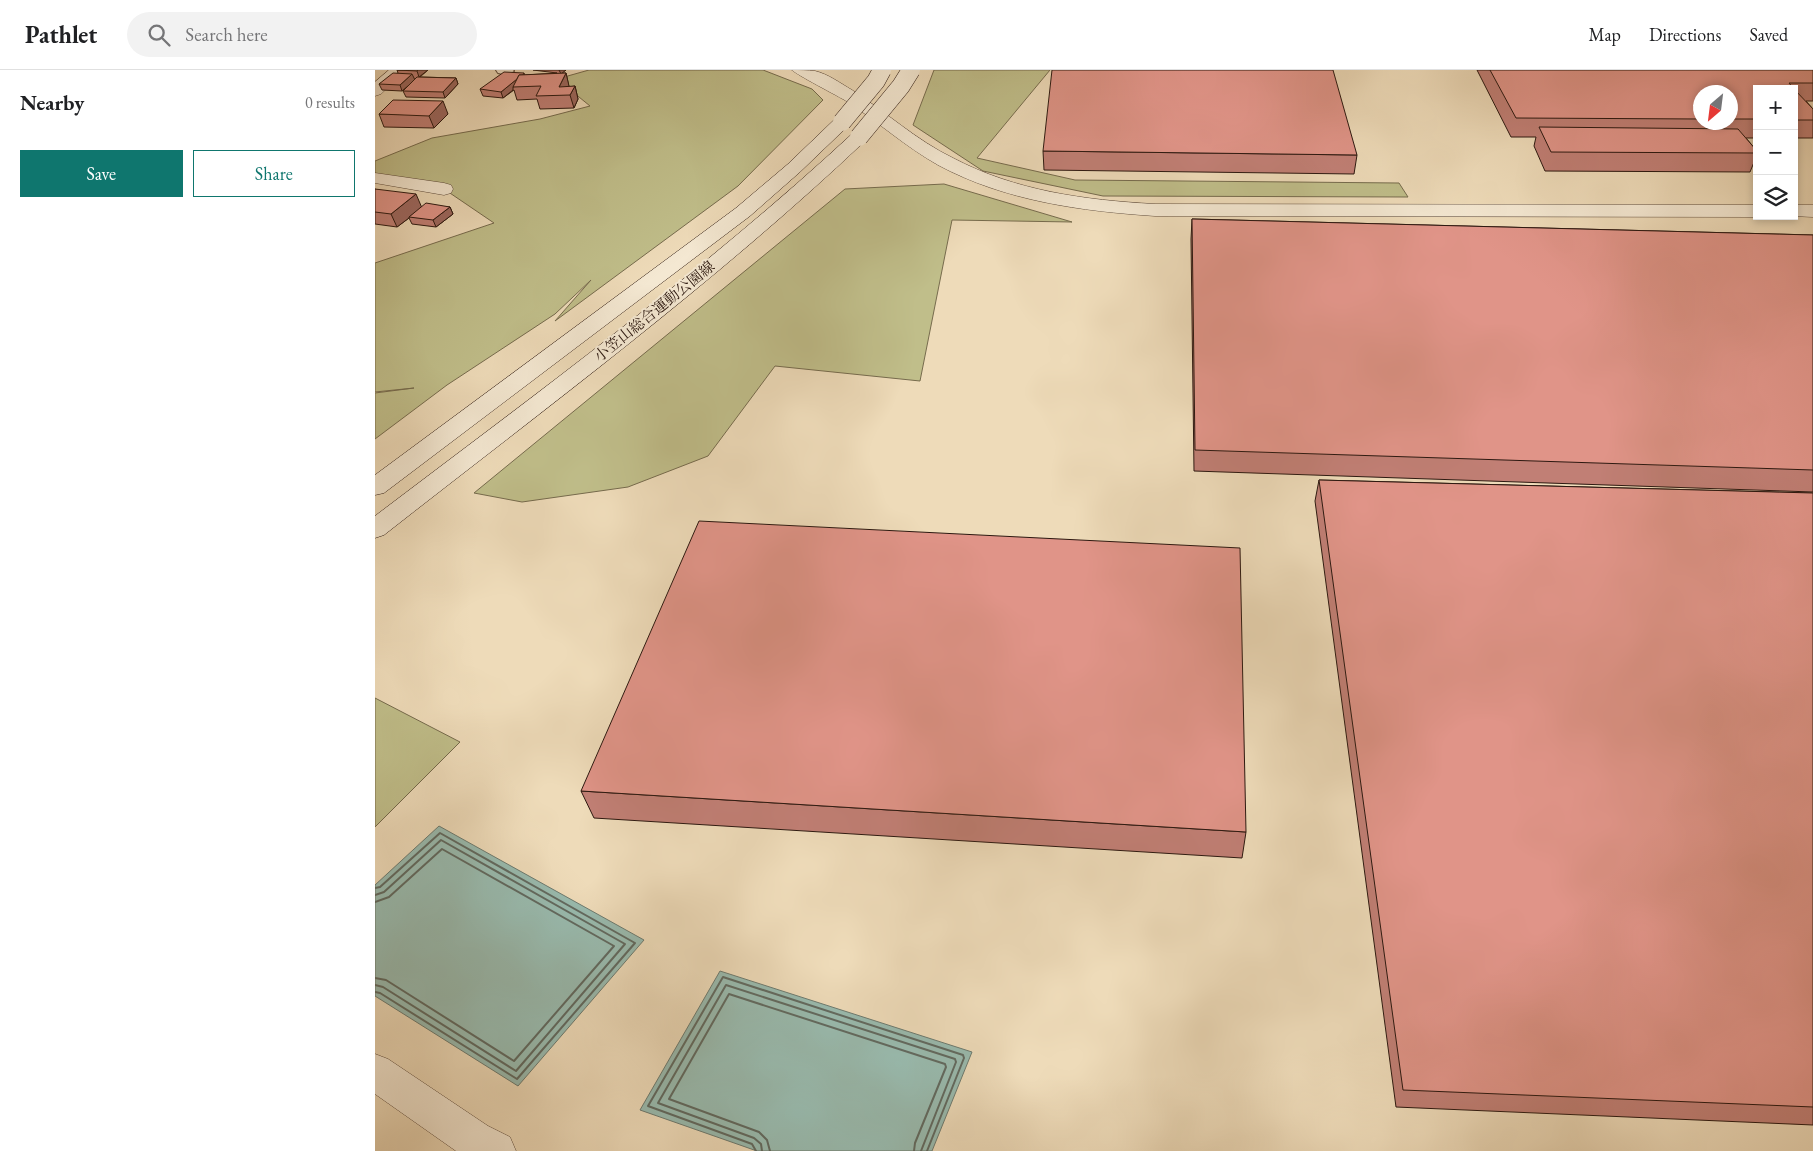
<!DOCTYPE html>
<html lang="en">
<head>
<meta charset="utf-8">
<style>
  body { margin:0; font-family:"EB Garamond","Noto Serif JP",serif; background:#f2f2f2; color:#202124 }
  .controls { position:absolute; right:15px; top:15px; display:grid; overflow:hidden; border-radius:0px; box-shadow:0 2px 8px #0003 }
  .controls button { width:45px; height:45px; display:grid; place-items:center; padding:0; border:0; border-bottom:1px solid #e0e0e0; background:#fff; color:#202124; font:25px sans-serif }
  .compass { position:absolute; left:1318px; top:15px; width:45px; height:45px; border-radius:50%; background:#fff; box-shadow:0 2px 8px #0003; rotate:208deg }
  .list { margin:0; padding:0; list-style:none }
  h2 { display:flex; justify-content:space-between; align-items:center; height:65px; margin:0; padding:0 20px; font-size:21px }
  h2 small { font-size:16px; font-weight:400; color:#757577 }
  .actions { display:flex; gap:10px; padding:15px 20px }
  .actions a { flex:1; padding:11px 0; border:1px solid #0f766e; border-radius:0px; text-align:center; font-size:18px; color:#0f766e }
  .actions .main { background:#0f766e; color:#fff }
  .icon { flex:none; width:28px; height:28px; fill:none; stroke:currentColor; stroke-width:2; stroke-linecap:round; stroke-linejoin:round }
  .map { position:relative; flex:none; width:1438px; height:1081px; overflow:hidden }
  header { display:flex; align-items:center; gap:30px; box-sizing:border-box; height:70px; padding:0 25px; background:#fff; border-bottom:1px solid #e0e0e0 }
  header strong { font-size:24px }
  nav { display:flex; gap:28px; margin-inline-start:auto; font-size:18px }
  .search { width:350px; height:45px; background:#f2f2f2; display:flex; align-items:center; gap:12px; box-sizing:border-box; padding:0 18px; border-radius:28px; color:#757577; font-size:19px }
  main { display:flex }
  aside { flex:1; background:#fff }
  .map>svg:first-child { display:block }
  .green { fill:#c0be8a; stroke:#766b4d }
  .water { fill:#99bbaf; stroke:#6d7a6f }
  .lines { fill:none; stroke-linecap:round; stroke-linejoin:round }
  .shore { stroke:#626a60; stroke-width:2 }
  .service-casing { stroke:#5c493a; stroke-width:2 }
  .minor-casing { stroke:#5c493a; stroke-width:1 }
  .tertiary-casing { stroke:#5c493a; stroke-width:1 }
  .secondary-casing { stroke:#2c1810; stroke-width:1 }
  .service { fill:#f4e8d2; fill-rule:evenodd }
  .minor { fill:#f4e8d2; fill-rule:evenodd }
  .tertiary { fill:#f4e8d2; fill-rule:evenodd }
  .secondary { fill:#f4e8d2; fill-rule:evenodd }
  .secondary-bridge-casing { stroke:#2c1810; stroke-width:19; stroke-linecap:butt }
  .secondary-bridge { stroke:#f4e8d2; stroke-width:18 }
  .wall { fill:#c17f75; stroke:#2c1810; fill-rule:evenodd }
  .shaded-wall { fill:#9d685f; stroke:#2c1810 }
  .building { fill:#e09488; stroke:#2c1810 }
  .labels { text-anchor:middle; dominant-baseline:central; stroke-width:4; stroke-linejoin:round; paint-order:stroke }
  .far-street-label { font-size:15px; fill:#2c1810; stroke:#f4e8d2 }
</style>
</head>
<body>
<header>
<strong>Pathlet</strong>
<div class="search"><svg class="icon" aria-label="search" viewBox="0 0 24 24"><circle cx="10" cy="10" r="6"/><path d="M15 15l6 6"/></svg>Search here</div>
<nav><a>Map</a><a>Directions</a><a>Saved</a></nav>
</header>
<main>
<aside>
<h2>Nearby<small>0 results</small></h2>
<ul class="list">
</ul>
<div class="actions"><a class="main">Save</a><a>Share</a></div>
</aside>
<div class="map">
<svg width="1438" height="1081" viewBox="0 0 1438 1081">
  <rect width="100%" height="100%" fill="#eedbb9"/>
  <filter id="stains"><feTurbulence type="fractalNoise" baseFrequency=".004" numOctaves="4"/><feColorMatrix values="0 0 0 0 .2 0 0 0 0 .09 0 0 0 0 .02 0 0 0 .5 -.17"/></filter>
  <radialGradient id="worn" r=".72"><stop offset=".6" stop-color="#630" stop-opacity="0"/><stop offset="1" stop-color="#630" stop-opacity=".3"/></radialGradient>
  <g class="green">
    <polygon points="214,0 388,0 437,19 448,30 363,116 180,251 216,210 180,244 72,315 0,369 0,323 39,318 0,322 0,193 119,153 69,119 0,104 0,91 57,68 165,49 215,36 182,9"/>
    <polygon points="559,0 675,0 602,88 700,110 1024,113 1033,127 728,126 608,101 538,55"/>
    <polygon points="569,114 697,152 577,150 545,311 400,296 333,386 253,417 147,432 99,423 470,119"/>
    <polygon points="0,628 85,672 0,757"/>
  </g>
  <g class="water">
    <polygon points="64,756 269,870 143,1016 0,926 0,815"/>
    <polygon points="345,901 597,982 557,1081 382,1081 265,1040"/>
  </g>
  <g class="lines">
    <g class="shore">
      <polyline points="0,818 5,817 65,763 260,873 142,1009 5,923 0,922"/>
      <polyline points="0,825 9,822 66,770 250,874 141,1001 8,917 0,915"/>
      <polyline points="0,832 14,827 67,779 239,876 139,991 11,910 0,908"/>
      <polyline points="381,1081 377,1074 273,1036 348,907 588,985 589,988 552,1081"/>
      <polyline points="387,1081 386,1074 379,1068 283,1033 351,915 580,989 581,992 546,1081"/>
      <polyline points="395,1081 392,1070 384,1062 294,1029 354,924 570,994 571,997 540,1073 539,1081"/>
    </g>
    <g class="service-casing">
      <polygon id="service" points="121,0 138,0 139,1 133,5 123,3"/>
    </g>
    <g class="minor-casing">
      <g id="minor">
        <polygon points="14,0 31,0 6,24 0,26 0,12"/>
        <polygon points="0,103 69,113 76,115 78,119 76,123 69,125 0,113"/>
      </g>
    </g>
    <g class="tertiary-casing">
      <g id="tertiary">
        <path d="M417,0C424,0 433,0 440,1C453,4 465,13 477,20C511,42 541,70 578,88C641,121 709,130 780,134L1382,135V146H1384L1382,147L780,146C706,141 630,131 563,95C531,77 503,52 473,32C463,26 420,4 417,0Z"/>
        <polygon points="1419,135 1438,135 1438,147 1417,146 1419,146"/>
        <polygon points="0,984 13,989 113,1056 135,1067 141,1081 81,1081 0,1024"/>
      </g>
    </g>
    <g class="secondary-casing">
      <g id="secondary">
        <polygon points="467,47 473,48 475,52 473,56 425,102 375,146 9,423 0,425 0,405 361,138 413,94 461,48"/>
        <path d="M484,62L490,63L493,67L490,71C340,213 172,337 9,465L0,468V446C162,323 328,202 478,63Z"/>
      </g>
    </g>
    <use href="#service" class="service"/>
    <use href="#minor" class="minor"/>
    <use href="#tertiary" class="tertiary"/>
    <use href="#secondary" class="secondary"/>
    <g class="secondary-bridge-casing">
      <g id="secondary-bridge">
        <polyline points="467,52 501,11 507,0"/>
        <polyline points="484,67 526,16 536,0"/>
      </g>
    </g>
    <use href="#secondary-bridge" class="secondary-bridge"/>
  </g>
  <g class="wall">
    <polygon points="22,0 53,0 45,7 81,8 83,14 70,28 31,27 28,21 33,16 27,21 7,20 4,14 23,3"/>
    <polygon points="158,0 191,0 186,3 191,3 194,17 200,16 203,29 199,38 165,39 162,29 142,30 139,20 128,28 108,26 105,19 150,5 182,3"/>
    <path d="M1102,0H1438V31H1431L1438,39V68H1419V19H1382V68H1371L1382,81V85L1375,102L1170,101L1159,76L1161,67H1136ZM1326,22H1356V52H1326Z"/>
    <polygon points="4,44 73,44 59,58 9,57"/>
    <polygon points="668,81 982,85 979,104 669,100"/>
    <polygon points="0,119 47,137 75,137 78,144 61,157 37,154 34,148 22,157 0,154"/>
    <polygon points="817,149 1438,165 1438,422 819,401 816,169"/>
    <polygon points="944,410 1438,423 1438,1055 1021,1037 940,431"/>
    <polygon points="206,721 871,762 867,788 219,748"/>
  </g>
  <g class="shaded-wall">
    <polygon points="43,0 53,0 44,7 42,1"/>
    <polygon points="184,0 191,0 186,4"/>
    <polygon points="149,3 151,10 138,17 138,20 128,28 126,22"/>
    <polygon points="191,3 194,16 190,25 184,17"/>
    <polygon points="37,4 40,10 27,21 25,15"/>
    <polygon points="81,8 83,14 70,28 68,22"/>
    <polygon points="200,16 203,29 199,38 195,25"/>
    <polygon points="68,31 73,44 59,58 54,46"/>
    <polygon points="41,124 47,138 34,147 34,148 22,157 16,144"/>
    <polygon points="75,137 78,144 61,157 58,150"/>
  </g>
  <g class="building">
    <polygon points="22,0 43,0 42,1"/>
    <polygon points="677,0 958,0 982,85 668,81"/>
    <polygon points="1115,0 1438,0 1438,13 1414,13 1419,19 1382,19 1382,49 1356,49 1356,22 1326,22 1326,49 1141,48"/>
    <polygon points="129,2 149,3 148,5 144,5 142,9 126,22 105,19"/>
    <polygon points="18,3 37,4 25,15 4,14"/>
    <polygon points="191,3 184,17 200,16 195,25 161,26 166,16 138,17 144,5"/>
    <polygon points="42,7 81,8 68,22 28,21"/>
    <polygon points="1419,19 1438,39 1438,50 1419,50"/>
    <polygon points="18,30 68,31 54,46 4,44"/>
    <polygon points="1164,57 1363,59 1382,81 1382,83 1176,82"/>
    <polygon points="0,119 41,124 16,144 0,142"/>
    <polygon points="51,133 75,137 58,150 34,147"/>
    <polygon points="817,149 1438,165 1438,400 820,380"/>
    <polygon points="944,410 1438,423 1438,1037 1028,1020"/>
    <polygon points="324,451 865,478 871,762 206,721"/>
  </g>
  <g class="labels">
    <g class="far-street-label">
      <text transform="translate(279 241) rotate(-39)">小笠山総合運動公園線</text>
    </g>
  </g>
  <rect width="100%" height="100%" filter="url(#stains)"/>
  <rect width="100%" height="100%" fill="url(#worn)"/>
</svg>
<div class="controls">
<button>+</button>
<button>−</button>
<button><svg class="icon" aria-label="layers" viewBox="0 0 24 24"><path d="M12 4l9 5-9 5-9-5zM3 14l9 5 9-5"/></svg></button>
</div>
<svg class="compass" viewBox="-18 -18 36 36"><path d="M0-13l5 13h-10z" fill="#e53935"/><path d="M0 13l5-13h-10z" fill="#757577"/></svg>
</div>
</main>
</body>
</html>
